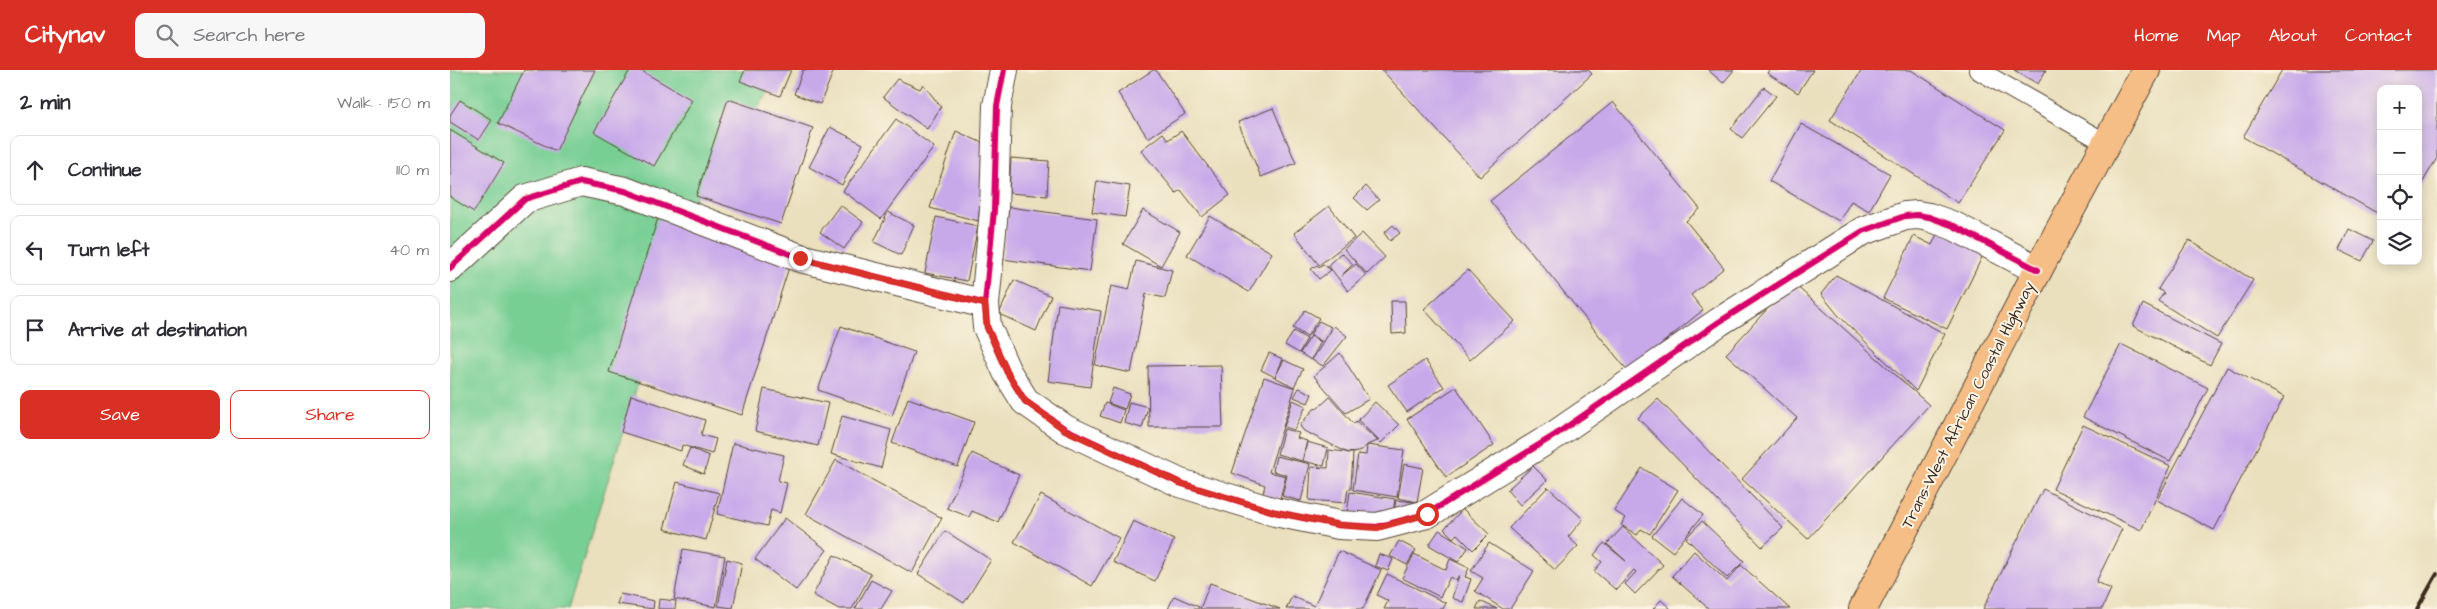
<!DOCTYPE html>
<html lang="en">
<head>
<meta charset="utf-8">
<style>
  body { margin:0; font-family:"Architects Daughter",sans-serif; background:#f7f7f7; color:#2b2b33 }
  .controls { position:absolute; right:15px; top:15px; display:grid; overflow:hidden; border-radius:10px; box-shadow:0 2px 12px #0003 }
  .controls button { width:45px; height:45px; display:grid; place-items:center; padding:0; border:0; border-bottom:1px solid #e1e1e2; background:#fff; color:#2b2b33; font:25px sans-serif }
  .stop { position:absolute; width:15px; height:15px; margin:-11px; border:4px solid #d93025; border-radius:50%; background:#fff }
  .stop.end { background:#d93025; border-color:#fff; box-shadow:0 1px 5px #0008 }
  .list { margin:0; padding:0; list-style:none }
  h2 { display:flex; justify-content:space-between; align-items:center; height:65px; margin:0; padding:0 20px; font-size:21px }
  h2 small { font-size:16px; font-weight:400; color:#7c7c81 }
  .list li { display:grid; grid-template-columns:32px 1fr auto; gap:15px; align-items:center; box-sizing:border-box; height:70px; margin:0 10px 10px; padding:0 10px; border:1px solid #e1e1e2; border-radius:10px }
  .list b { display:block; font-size:19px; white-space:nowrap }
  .list em { font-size:16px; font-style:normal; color:#7c7c81 }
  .actions { display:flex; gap:10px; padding:15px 20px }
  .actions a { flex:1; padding:11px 0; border:1px solid #d93025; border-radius:10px; text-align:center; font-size:18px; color:#d93025 }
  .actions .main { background:#d93025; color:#fff }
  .icon { flex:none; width:28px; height:28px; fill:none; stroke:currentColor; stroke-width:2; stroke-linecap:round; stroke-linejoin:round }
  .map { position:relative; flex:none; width:1987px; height:539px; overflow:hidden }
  header { display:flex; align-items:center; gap:30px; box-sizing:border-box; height:70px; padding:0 25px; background:#d93025; color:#fff }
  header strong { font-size:24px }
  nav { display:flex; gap:28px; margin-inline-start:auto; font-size:18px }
  .search { width:350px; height:45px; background:#f7f7f7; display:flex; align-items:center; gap:12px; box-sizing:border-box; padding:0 18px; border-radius:10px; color:#7c7c81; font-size:19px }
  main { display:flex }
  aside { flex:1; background:#fff }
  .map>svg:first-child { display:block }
  .green { fill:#78cf94; stroke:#5a7c59 }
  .building { fill:#c7a9ea }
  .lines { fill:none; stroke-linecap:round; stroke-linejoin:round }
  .service-casing { stroke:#554536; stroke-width:20 }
  .minor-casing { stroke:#554536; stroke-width:30 }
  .trunk-casing { stroke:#554536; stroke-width:30 }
  .service { stroke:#fff; stroke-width:18 }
  .minor { stroke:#fff; stroke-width:28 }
  .trunk { stroke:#f6be87; stroke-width:28 }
  .rail { stroke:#3b2a1e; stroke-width:4 }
  .cycleway-casing { stroke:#fcf5e5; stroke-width:9 }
  .cycleway { stroke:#d6006c; stroke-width:6 }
  .route { stroke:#d93025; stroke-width:6 }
  .labels { text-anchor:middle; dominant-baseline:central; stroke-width:4; stroke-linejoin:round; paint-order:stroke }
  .street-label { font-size:16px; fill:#3b2a1e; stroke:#fcf5e5 }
</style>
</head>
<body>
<header>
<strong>Citynav</strong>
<div class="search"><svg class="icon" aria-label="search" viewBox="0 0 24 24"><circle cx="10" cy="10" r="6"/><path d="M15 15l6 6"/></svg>Search here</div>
<nav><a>Home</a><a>Map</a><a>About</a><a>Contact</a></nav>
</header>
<main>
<aside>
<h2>2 min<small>Walk · 150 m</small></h2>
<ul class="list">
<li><svg class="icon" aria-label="ahead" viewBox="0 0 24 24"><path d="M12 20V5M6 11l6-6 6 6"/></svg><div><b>Continue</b></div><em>110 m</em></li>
<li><svg class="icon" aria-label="left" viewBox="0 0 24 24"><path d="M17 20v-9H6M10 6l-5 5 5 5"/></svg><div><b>Turn left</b></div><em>40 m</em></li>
<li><svg class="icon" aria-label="arrive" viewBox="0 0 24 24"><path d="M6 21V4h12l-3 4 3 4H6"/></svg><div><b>Arrive at destination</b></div></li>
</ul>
<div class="actions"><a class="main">Save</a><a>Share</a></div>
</aside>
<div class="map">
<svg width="1987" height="539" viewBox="0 0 1987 539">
  <rect width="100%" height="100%" fill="#fcf5e5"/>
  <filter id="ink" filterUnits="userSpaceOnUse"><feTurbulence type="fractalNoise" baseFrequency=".02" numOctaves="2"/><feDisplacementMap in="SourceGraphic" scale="10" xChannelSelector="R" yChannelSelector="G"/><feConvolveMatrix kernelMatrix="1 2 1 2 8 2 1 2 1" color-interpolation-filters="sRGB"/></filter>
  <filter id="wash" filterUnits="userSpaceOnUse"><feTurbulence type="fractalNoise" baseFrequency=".0096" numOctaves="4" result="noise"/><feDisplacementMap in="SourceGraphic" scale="20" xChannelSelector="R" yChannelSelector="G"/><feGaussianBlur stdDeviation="1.12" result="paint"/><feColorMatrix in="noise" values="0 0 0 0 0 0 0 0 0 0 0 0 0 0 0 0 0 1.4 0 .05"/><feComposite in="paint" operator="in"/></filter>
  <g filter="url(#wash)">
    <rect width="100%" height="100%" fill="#eae0be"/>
    <polygon class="green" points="0,0 334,0 246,126 118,539 0,539"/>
    <g id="blocks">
      <g class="building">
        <polygon points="74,0 145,0 106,81 48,53"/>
        <polygon points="180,0 190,0 242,30 204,96 144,62"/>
        <polygon points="295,0 341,0 330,26 290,11"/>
        <polygon points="353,0 384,0 370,34 344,24"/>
        <polygon points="703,0 706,0 735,44 698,68 668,23"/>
        <polygon points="932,0 1138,0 1142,4 1030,107"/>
        <polygon points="1258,0 1284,0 1273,13"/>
        <polygon points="1319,0 1363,0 1348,23 1317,3"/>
        <polygon points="1412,0 1461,0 1555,60 1508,133 1380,50"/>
        <polygon points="1564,0 1596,0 1588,14"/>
        <polygon points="1832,0 1987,0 1987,88 1968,120 1968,19 1931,19 1931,136 1927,143 1793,67"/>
        <polygon points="447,9 470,19 473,14 491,37 477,59 433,27"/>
        <polygon points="1314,17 1326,26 1292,68 1281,59"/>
        <polygon points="278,29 363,58 331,154 246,126"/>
        <polygon points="10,30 42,50 29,70 0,52 0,45"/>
        <polygon points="1163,32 1250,139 1236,151 1274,198 1241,225 1253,240 1178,301 1040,131"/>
        <polygon points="823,38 846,93 811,107 788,52"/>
        <polygon points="446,49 484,77 431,149 393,121"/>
        <polygon points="1351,54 1440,104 1419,141 1401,131 1389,151 1319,111"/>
        <polygon points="380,57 413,74 392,115 359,97"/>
        <polygon points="0,60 54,93 24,142 0,127"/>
        <polygon points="506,61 537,75 528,151 480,138"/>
        <polygon points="731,61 780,125 752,147 731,120 726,123 691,80 713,63 718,70"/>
        <polygon points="561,88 599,91 597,126 559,123"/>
        <polygon points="647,111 680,116 675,147 642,142"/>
        <polygon points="916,116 929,130 917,140 904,128"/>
        <polygon points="390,135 413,152 394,179 370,162"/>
        <polygon points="879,136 904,168 869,195 844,163"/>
        <polygon points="559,137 647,149 640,201 552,189"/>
        <polygon points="693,140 730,162 711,196 673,174"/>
        <polygon points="438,142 464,155 451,185 424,172"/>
        <polygon points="760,146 822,183 799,222 737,185"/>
        <polygon points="486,147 528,156 517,211 475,203"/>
        <polygon points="208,148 341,191 292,345 159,302"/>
        <polygon points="943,155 950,163 940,171 934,163"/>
        <polygon points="1899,159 1923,171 1912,191 1889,180"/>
        <polygon points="1489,160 1534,183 1497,259 1433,228 1464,166 1482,175"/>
        <polygon points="912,163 935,187 917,204 894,179"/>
        <polygon points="1739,170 1803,210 1767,268 1708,231 1714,223 1708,219"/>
        <polygon points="891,183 903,194 891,206 906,194 916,205 898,221 878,195"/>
        <polygon points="686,191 722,200 715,228 696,224 681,303 645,295 661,216 679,220"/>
        <polygon points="873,194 881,200 869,209 861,199 867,195 869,197"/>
        <polygon points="1018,200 1065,251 1020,290 974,239"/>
        <polygon points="1386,205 1495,264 1466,321 1388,245 1371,224"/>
        <polygon points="564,210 601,226 586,261 549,244"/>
        <polygon points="1342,212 1479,335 1358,469 1292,409 1347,348 1276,284"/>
        <polygon points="941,231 955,231 956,263 942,264"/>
        <polygon points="608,234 651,241 640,317 598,311"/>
        <polygon points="1693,234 1771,274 1760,295 1683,256"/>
        <polygon points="855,240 869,248 857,267 843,258"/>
        <polygon points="869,251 881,257 873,272 860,265"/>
        <polygon points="391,256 464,282 442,346 368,320"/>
        <polygon points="884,256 897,266 873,296 862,290"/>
        <polygon points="844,261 857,269 849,283 835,275"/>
        <polygon points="861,266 871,272 861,290 850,283"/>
        <polygon points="1671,274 1758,318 1720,391 1633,347"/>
        <polygon points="819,283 833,289 825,307 811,300"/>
        <polygon points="890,283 919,329 896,343 864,306"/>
        <polygon points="834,290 853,299 844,317 825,307"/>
        <polygon points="975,290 994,317 957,342 938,315"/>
        <polygon points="771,295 773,357 699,357 698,296"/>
        <polygon points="1777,297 1834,327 1764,460 1707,430"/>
        <polygon points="814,307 845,318 819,402 836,406 829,432 812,427 815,415 782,403"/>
        <polygon points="1006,317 1044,375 996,407 957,349"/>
        <polygon points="663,318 680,324 675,339 658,333"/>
        <polygon points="849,318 862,324 858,333 844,327"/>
        <polygon points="314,319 378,333 368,376 305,361"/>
        <polygon points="181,325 255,350 251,365 266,369 262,384 232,375 231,381 171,362"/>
        <polygon points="880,327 901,351 904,354 906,351 928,371 919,374 908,382 898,383 854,361 850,356 856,348 864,339 868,338"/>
        <polygon points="458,328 524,352 508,397 442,373"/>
        <polygon points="1208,329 1333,458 1312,477 1188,348"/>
        <polygon points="843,330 856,336 844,360 834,357"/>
        <polygon points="679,332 698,337 692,358 674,353"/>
        <polygon points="925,332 949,355 931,373 908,350"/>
        <polygon points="655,333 674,340 670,353 650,346"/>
        <polygon points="392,346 441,360 431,398 381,384"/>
        <polygon points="1633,355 1721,396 1691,460 1603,419"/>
        <polygon points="834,359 849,363 847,368 857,371 852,391 827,384"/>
        <polygon points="857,372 878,378 874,396 853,391"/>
        <polygon points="283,373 334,385 328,411 337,413 330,443 321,440 317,456 267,444"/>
        <polygon points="917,375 954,380 947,427 903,420 908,384 916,385"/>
        <polygon points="240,378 259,386 254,404 233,395"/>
        <polygon points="879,380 903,383 901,419 898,419 896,433 859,430 861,397 878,398"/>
        <polygon points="522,383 569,405 548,452 522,441 519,447 497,438"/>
        <polygon points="826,386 860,394 851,431 832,426 837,405 823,401"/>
        <polygon points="386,390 492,448 462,503 356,444"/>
        <polygon points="954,394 973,398 967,432 948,428"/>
        <polygon points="1083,396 1097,410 1070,435 1057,420"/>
        <polygon points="1192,398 1228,420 1200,464 1191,459 1187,465 1171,455 1176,448 1164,441"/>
        <polygon points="227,412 269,423 256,470 214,459"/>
        <polygon points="1098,417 1133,449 1118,467 1128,476 1105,500 1059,458"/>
        <polygon points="1593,419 1672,459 1646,512 1661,519 1652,539 1533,539"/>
        <polygon points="900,422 945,429 942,449 897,443"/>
        <polygon points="591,425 669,468 642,516 564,472"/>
        <polygon points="1232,428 1253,445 1223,482 1202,466"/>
        <polygon points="946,430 963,432 961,447 944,444"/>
        <polygon points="1013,439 1039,464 1023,480 1007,464 1003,468 994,459"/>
        <polygon points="335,448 377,480 346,520 305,489"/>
        <polygon points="683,451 724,470 705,511 663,492"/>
        <polygon points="1252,451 1294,491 1277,508 1236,468"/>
        <polygon points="1173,457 1213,495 1185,524 1175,514 1186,502 1184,500 1166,520 1144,501 1152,492 1144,485 1154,473 1176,491 1157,474"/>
        <polygon points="989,460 1018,478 1008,492 979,475"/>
        <polygon points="495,461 541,490 514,533 468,504"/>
        <polygon points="949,471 966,480 957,495 940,486"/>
        <polygon points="1039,473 1084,501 1060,539 1053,539 1025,521 1033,508 1021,501"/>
        <polygon points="233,479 275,486 266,537 224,529"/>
        <polygon points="889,481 931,500 913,539 871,539 868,537 867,539 836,539 842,526 864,536"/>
        <polygon points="1244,481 1277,511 1291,495 1340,539 1259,539 1222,506"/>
        <polygon points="929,484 943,489 938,501 925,496"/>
        <polygon points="964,484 996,500 1000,489 1019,498 1015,507 1021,509 1013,532 1002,528 1009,505 1006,510 1000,507 990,527 952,508"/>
        <polygon points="384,485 421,504 402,539 389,539 363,525"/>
        <polygon points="277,489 292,493 283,538 268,536"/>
        <polygon points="937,504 996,533 993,539 934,539 938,531 927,525"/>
        <polygon points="421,510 442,521 431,539 405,539"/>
        <polygon points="760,513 830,539 750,539"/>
        <polygon points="170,524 204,531 203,539 167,534"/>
        <polygon points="724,526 749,537 748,539 718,539"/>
        <polygon points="209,529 226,531 225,539 208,539"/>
        <polygon points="1211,530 1221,539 1203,539"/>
        <polygon points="1030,531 1047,539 1026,539"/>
      </g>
    </g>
  </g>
  <g filter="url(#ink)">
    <use href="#blocks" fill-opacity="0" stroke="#554536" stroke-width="1"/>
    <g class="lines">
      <g class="service-casing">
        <polyline id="service" points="1528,0 1656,73"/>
      </g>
      <g class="minor-casing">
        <g id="minor">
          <polyline points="554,0 547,36 544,140 535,234 537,257 557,302 575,331 615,359 730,413 825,442 889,455 927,457 977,444 1105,365 1269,252 1413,161 1455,146 1467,145 1479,147 1504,156 1588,200"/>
          <polyline points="0,198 75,129 131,112 175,121 350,188 535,234"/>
        </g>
      </g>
      <g class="trunk-casing">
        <polyline id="trunk" points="1413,539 1588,200 1696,0"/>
      </g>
      <use href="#service" class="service"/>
      <use href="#minor" class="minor"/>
      <use href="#trunk" class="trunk"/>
      <polyline class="rail" points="1967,539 1987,504"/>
      <g class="cycleway-casing">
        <g id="cycleway">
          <polyline points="554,0 547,36 544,140 535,234 537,257 557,302 575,331 615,359 730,413 825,442 889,455 927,457 977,444 1105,365 1269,252 1413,161 1455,146 1467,145 1479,147 1504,156 1588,200"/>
          <polyline points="0,198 75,129 131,112 175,121 350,188 535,234"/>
        </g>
      </g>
      <use href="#cycleway" class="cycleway"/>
    </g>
  </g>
  <g class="lines" filter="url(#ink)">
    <polyline class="route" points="350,188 535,234 537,257 557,302 575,331 615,360 730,413 825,442 889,455 927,458 977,444"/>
  </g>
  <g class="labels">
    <g class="street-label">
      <text transform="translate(1518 335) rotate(-63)">Trans-West African Coastal Highway</text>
    </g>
  </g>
</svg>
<div class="controls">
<button>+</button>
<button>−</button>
<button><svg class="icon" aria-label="locate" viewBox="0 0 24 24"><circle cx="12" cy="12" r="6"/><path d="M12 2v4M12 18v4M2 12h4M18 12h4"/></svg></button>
<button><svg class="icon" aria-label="layers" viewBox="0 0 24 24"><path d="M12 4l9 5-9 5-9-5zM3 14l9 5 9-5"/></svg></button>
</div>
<div class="stop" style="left:977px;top:444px"></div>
<div class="stop end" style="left:350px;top:188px"></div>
</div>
</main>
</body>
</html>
